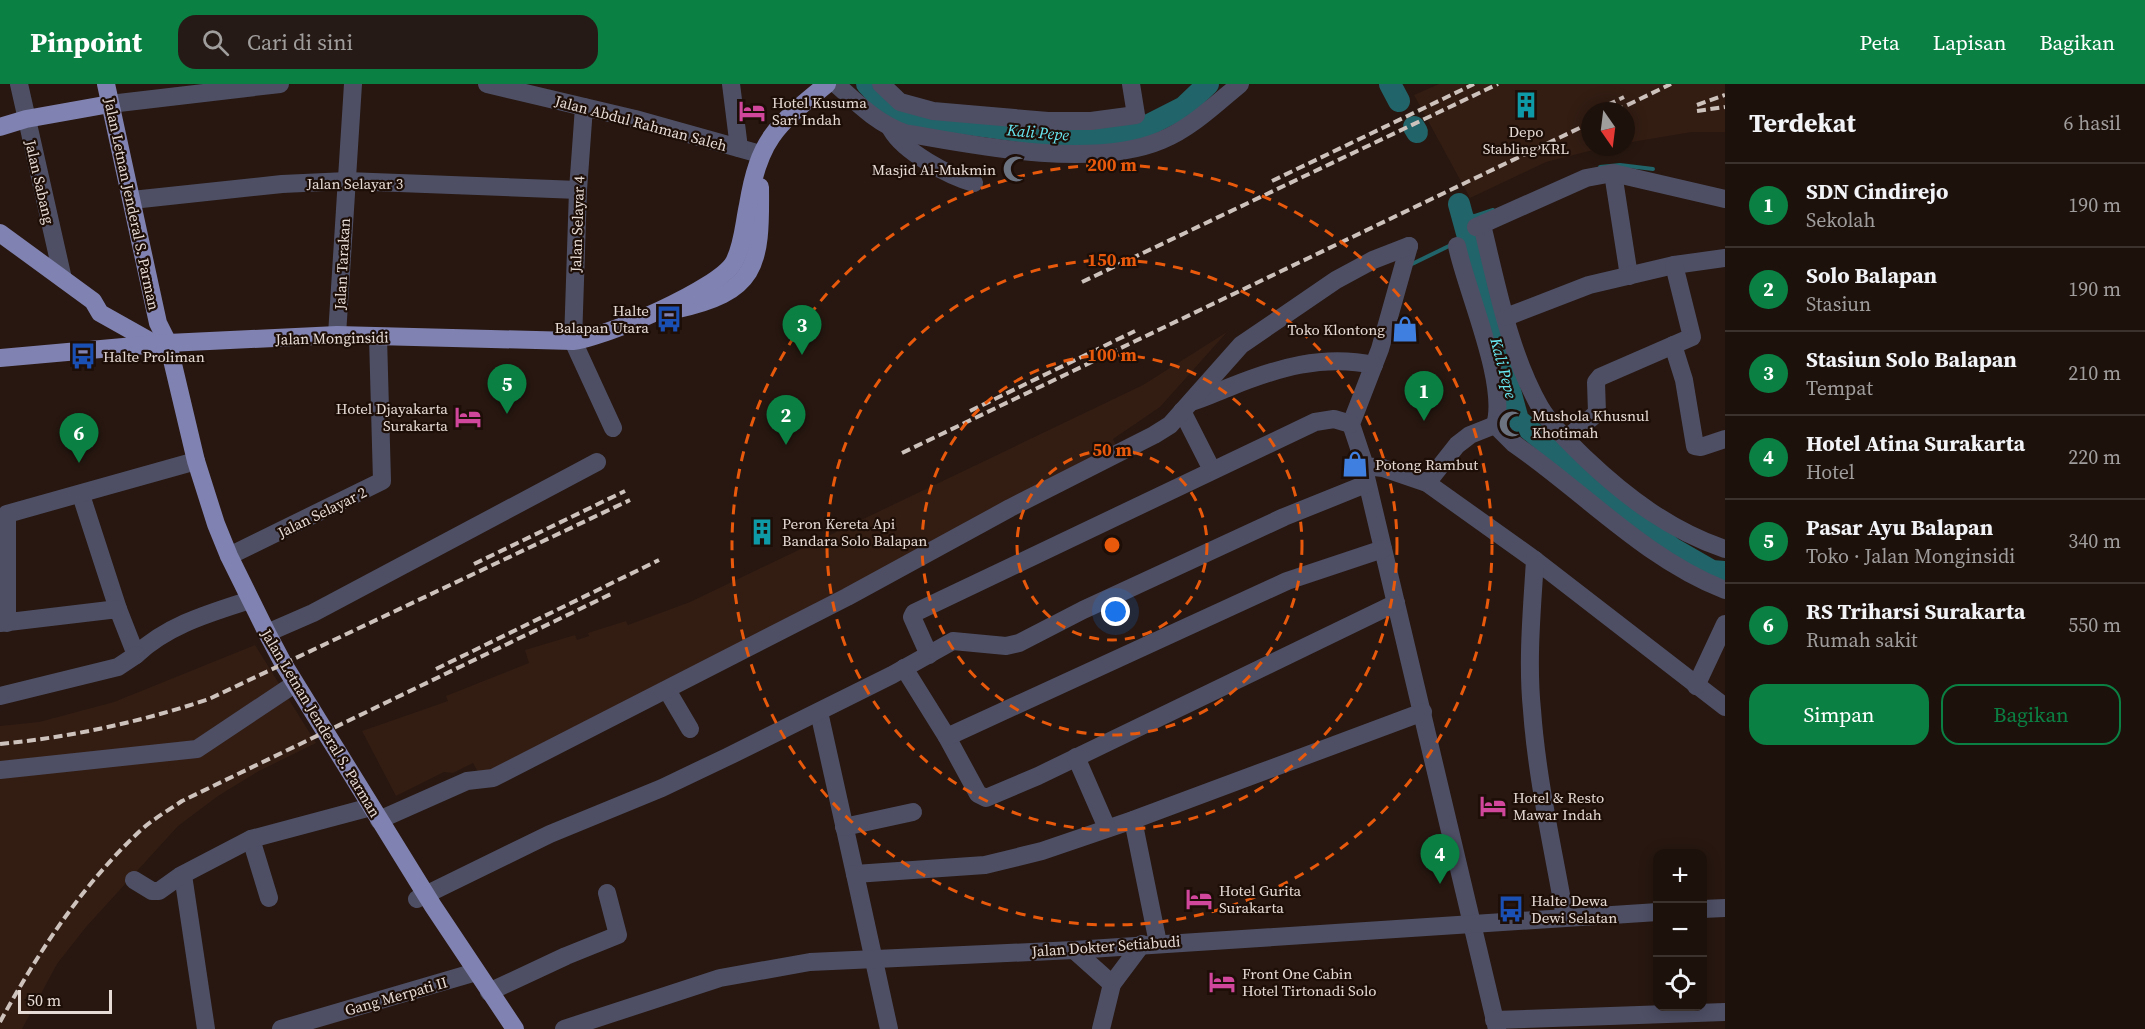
<!DOCTYPE html>
<html lang="id">
<head>
<meta charset="utf-8">
<style>
  body { margin:0; font-family:"Source Serif 4",serif; background:#251a15; color:#f1f3f6 }
  .controls { position:absolute; right:18px; bottom:18px; display:grid; overflow:hidden; border-radius:12px; box-shadow:0 3px 15px #0003 }
  .controls button { width:54px; height:54px; display:grid; place-items:center; padding:0; border:0; border-bottom:2px solid #3b312d; background:#1d110c; color:#f1f3f6; font:30px sans-serif }
  .compass { position:absolute; left:1581px; top:18px; width:54px; height:54px; border-radius:50%; background:#1d110c; box-shadow:0 3px 15px #0003; rotate:166deg }
  .scale { position:absolute; left:18px; bottom:15px; width:94px; box-sizing:border-box; padding-left:6px; border:3px solid #e7dbd6; border-top:0; font-size:16px; line-height:21px; white-space:nowrap; color:#e7dbd6; -webkit-text-stroke:4px #1d0e07; paint-order:stroke }
  .you { position:absolute; left:1116px; top:528px; width:21px; height:21px; margin:-15px; border:4px solid #fff; border-radius:50%; background:#1a73e8; box-shadow:0 0 0 9px #1a73e833 }
  .badge { display:grid; place-items:center; width:39px; height:39px; border-radius:50%; background:#0b8043; color:#fff; font-size:20px; font-weight:700 }
  .pin { position:absolute; translate:-50% -50px; filter:drop-shadow(0 2px 3px #0008) }
  .pin::after { content:''; position:absolute; top:32px; width:21px; height:18px; background:inherit; clip-path:polygon(0 0,100% 0,50% 100%) }
  .list { margin:0; padding:0; list-style:none }
  h2 { display:flex; justify-content:space-between; align-items:center; height:78px; margin:0; padding:0 24px; font-size:26px }
  h2 small { font-size:20px; font-weight:400; color:#a09d9d }
  .list li { display:grid; grid-template-columns:39px 1fr auto; gap:18px; align-items:center; box-sizing:border-box; height:84px; padding:0 24px; border-top:2px solid #3b312d }
  .list b { display:block; font-size:22px; white-space:nowrap }
  .list p { margin:0; font-size:20px; white-space:nowrap; color:#a09d9d }
  .list em { font-size:20px; font-style:normal; color:#a09d9d }
  .actions { display:flex; gap:12px; padding:18px 24px }
  .actions a { flex:1; padding:14px 0; border:2px solid #0b8043; border-radius:18px; text-align:center; font-size:21px; color:#0b8043 }
  .actions .main { background:#0b8043; color:#fff }
  .icon { flex:none; width:33px; height:33px; fill:none; stroke:currentColor; stroke-width:2; stroke-linecap:round; stroke-linejoin:round }
  .map { position:relative; flex:none; width:1725px; height:945px; overflow:hidden }
  header { display:flex; align-items:center; gap:36px; box-sizing:border-box; height:84px; padding:0 30px; background:#0b8043; color:#fff }
  header strong { font-size:28px }
  nav { display:flex; gap:33px; margin-inline-start:auto; font-size:21px }
  .search { width:420px; height:54px; background:#251a15; display:flex; align-items:center; gap:15px; box-sizing:border-box; padding:0 21px; border-radius:18px; color:#a09d9d; font-size:22px }
  main { display:flex }
  aside { flex:1; background:#1d110c }
  .map>svg:first-child { display:block }
  .built { fill:#331d13 }
  .lines { fill:none; stroke-linecap:round; stroke-linejoin:round }
  .stream { stroke:#216469; stroke-width:4 }
  .river { stroke:#216469; stroke-width:22 }
  .minor { stroke:#4e4f65; stroke-width:18 }
  .major { stroke:#8082b1; stroke-width:18 }
  .rail { stroke:#cec2bd; stroke-width:4; stroke-dasharray:9 4.5; stroke-linecap:butt }
  .ring { fill:none; stroke:#e8590c; stroke-width:3; stroke-dasharray:10 8 }
  .labels { text-anchor:middle; dominant-baseline:central; stroke-width:4.5; stroke-linejoin:round; paint-order:stroke }
  .poi-label { font-size:15px; fill:#e7dbd6; stroke:#1d0e07; text-anchor:start }
  .street-label { font-size:15px; fill:#e7dbd6; stroke:#1d0e07 }
  .water-label { font-size:16px; font-style:italic; fill:#68e7f1; stroke:#1d0e07 }
  .centre { fill:#e8590c; stroke:#1d0e07; stroke-width:3 }
  .ring-label { font-size:18px; text-anchor:middle; font-weight:bold; fill:#e8590c; stroke:#1d0e07; stroke-width:4.5; stroke-linejoin:round; paint-order:stroke }
</style>
</head>
<body>
<header>
<strong>Pinpoint</strong>
<div class="search"><svg class="icon" aria-label="search" viewBox="0 0 24 24"><circle cx="10" cy="10" r="6"/><path d="M15 15l6 6"/></svg>Cari di sini</div>
<nav><a>Peta</a><a>Lapisan</a><a>Bagikan</a></nav>
</header>
<main>
<div class="map">
<svg width="1725" height="945" viewBox="0 0 1725 945">
  <rect width="100%" height="100%" fill="#271710"/>
  <g class="built">
    <polygon points="1439,0 1725,0 1725,48 1692,48 1626,59 1626,27 1590,27 1590,63 1605,63 1546,78 1470,114 1414,11"/>
    <polygon points="1227,248 1160,323 1113,355 1116,361 1038,407 482,695 473,679 453,689 444,688 396,712 362,647 448,617 446,612 529,579 525,566 575,551 577,556 589,552 588,549 626,537 628,541 690,518 1143,301"/>
    <polygon points="255,561 316,659 259,687 218,712 178,742 86,843 57,880 22,945 0,945 0,642 39,638 114,618"/>
  </g>
  <g class="lines">
    <g class="stream">
      <polyline points="1600,83 1620,81 1653,85"/>
      <polyline points="1462,131 1475,132 1493,126"/>
      <polyline points="1412,180 1451,161"/>
    </g>
    <g class="river">
      <polyline points="867,0 895,30 1055,52 1129,51 1184,23 1208,0"/>
      <polyline points="1390,0 1399,17"/>
      <polyline points="1414,43 1417,48"/>
      <polyline points="1459,120 1518,336 1672,464 1712,487 1725,488"/>
    </g>
    <g class="minor">
      <polyline points="19,0 63,195"/>
      <polyline points="487,0 635,35 760,70"/>
      <polyline points="731,0 739,64"/>
      <path d="M836,0C857,19 878,40 905,49C977,62 1094,85 1162,56C1191,44 1216,20 1240,0"/>
      <polyline points="881,0 900,18 933,27 1048,37 1091,37 1136,31 1131,0"/>
      <polyline points="110,20 280,0"/>
      <polyline points="584,23 578,106 573,257 613,344"/>
      <path d="M891,45C904,68 949,92 974,99"/>
      <polyline points="1613,89 1629,192"/>
      <polyline points="132,116 282,100 347,97 578,106"/>
      <path d="M1482,141C1497,202 1509,268 1540,323C1552,343 1569,358 1585,374C1626,413 1671,447 1725,465"/>
      <polyline points="1476,143 1586,94 1613,89 1725,115"/>
      <polyline points="1409,162 1380,265 1351,340 1365,382 1383,384 1427,399 1535,476 1725,623"/>
      <path d="M1457,162C1466,206 1508,299 1495,341L1513,359C1584,408 1644,474 1725,506"/>
      <polyline points="1506,233 1589,201 1674,181 1725,174"/>
      <polyline points="337,251 353,0"/>
      <polyline points="1673,261 1684,296 1695,362 1701,363 1725,355"/>
      <path d="M1191,318C1205,314 1217,308 1230,303C1277,284 1323,270 1374,281"/>
      <polyline points="1182,327 1212,386"/>
      <polyline points="1566,355 1597,329 1596,298 1600,293 1692,253 1674,181"/>
      <polyline points="1365,389 1497,945"/>
      <polyline points="1427,399 1457,361 1470,351 1495,341"/>
      <polyline points="81,411 118,525"/>
      <polyline points="229,472 382,397 378,253"/>
      <path d="M1535,476C1532,525 1527,577 1532,626C1537,696 1553,764 1565,833"/>
      <path d="M0,539L118,525L136,571C167,541 210,529 250,516"/>
      <polyline points="7,539 7,430 196,377"/>
      <polyline points="267,549 313,529 597,378"/>
      <polyline points="929,571 912,533 914,529 1315,338 1334,335 1351,340"/>
      <polyline points="904,584 947,653 978,710 986,714 1038,692 1396,519"/>
      <polyline points="1696,602 1725,540"/>
      <polyline points="667,606 690,645"/>
      <polyline points="0,612 118,583 136,571"/>
      <polyline points="819,628 855,790 985,781 1042,767 1133,736 1423,628"/>
      <polyline points="947,653 1287,497 1383,465"/>
      <polyline points="1076,673 1107,744"/>
      <polyline points="0,686 197,665 287,605"/>
      <polyline points="379,736 467,697 493,694 847,513 1010,424 1154,351 1170,341 1241,261 1336,196 1373,176 1409,162"/>
      <polyline points="1133,736 1158,859"/>
      <polyline points="844,743 913,728"/>
      <polyline points="251,755 269,814"/>
      <polyline points="855,790 889,945"/>
      <polyline points="183,791 206,945"/>
      <polyline points="134,796 152,807 159,807 180,792 251,755 371,723"/>
      <polyline points="417,815 550,750 662,704 727,673 892,591 953,557 1006,562 1019,559 1083,526 1284,433 1366,400"/>
      <polyline points="1702,825 1725,824"/>
      <polyline points="1074,866 1112,900"/>
      <polyline points="489,908 566,872 618,851 607,809"/>
      <polyline points="1494,936 1725,928"/>
      <polyline points="281,945 476,888"/>
      <polyline points="564,945 720,894 810,878 1074,866 1658,828"/>
      <polyline points="1101,945 1112,900 1142,860"/>
    </g>
    <g class="major">
      <polyline points="106,0 158,239 168,259 196,377 216,440 229,472 267,549 284,581 433,822 515,945"/>
      <polyline points="0,43 26,35 110,20"/>
      <polyline points="0,149 93,217 100,229 157,261"/>
      <path d="M674,226C757,208 761,183 760,103"/>
      <path d="M0,274L168,259L337,251L573,257C606,253 719,205 734,178C743,161 744,139 748,121C759,54 777,41 827,0"/>
    </g>
    <g class="rail">
      <polyline points="1697,21 1725,11"/>
      <polyline points="1595,27 1624,13"/>
      <polyline points="1615,27 1671,0"/>
      <polyline points="1697,27 1725,23"/>
      <polyline points="1272,97 1474,0"/>
      <polyline points="1082,198 1498,0"/>
      <polyline points="970,327 1135,247"/>
      <polyline points="902,369 1590,39"/>
      <polyline points="474,480 625,407"/>
      <polyline points="436,585 659,476"/>
      <path d="M0,660C72,653 140,638 209,615L630,416"/>
      <path d="M0,938C39,867 82,801 141,746C153,735 169,726 182,717L613,509"/>
    </g>
  </g>
  <g class="ring">
    <circle cx="1112" cy="461" r="95"/>
    <circle cx="1112" cy="461" r="190"/>
    <circle cx="1112" cy="461" r="285"/>
    <circle cx="1112" cy="461" r="380"/>
  </g>
  <defs>
    <g id="building-bare" transform="scale(2.07)"><path d="M-4-6H4V6H1V3H-1V6H-4ZM-2.5-4.3h1.7v1.8h-1.7ZM.8-4.3h1.7v1.8H.8ZM-2.5-1h1.7V.8h-1.7ZM.8-1h1.7V.8H.8Z" fill="#0f9aa8" stroke="#1d0e07" stroke-width="2.5" paint-order="stroke"/></g>
    <g id="hotel-bare" transform="scale(2.07)"><path d="M-6-4.5h1.5V1H6V5H4.5V3h-9V5H-6ZM-4 0a1.8 1.8 0 1 1 3.6 0ZM.5 0V-2.5h3Q6-2.5 6 0Z" fill="#d1479c" stroke="#1d0e07" stroke-width="2.5" paint-order="stroke"/></g>
    <g id="mosque-bare" transform="scale(2.07)"><path d="M3.5-4.9A6 6 0 1 0 3.5 4.9A5 5 0 1 1 3.5-4.9Z" fill="#6b7280" stroke="#1d0e07" stroke-width="2.5" paint-order="stroke"/></g>
    <g id="bus-bare" transform="scale(2.07)"><path d="M-5-6H5V4H4V6H2V4H-2V6H-4V4H-5ZM-3.5-4V0h7V-4ZM-3.5 1.2v1.5H-2V1.2ZM2 1.2v1.5H3.5V1.2Z" fill="#1a4fb4" stroke="#1d0e07" stroke-width="2.5" paint-order="stroke"/></g>
    <g id="shop-bare" transform="scale(2.07)"><path d="M-5-2.5h2.3a2.7 3.5 0 0 1 5.4 0H5L5.5 6h-11ZM-1.5-2.5h3a1.5 2.3 0 0 0-3 0Z" fill="#3f7fe0" stroke="#1d0e07" stroke-width="2.5" paint-order="stroke"/></g>
  </defs>
  <g fill-rule="evenodd">
    <use href="#building-bare" x="1526" y="21"/>
    <use href="#hotel-bare" x="752" y="27"/>
    <use href="#mosque-bare" x="1016" y="85"/>
    <use href="#bus-bare" x="669" y="235"/>
    <use href="#shop-bare" x="1405" y="245"/>
    <use href="#bus-bare" x="83" y="272"/>
    <use href="#hotel-bare" x="468" y="333"/>
    <use href="#mosque-bare" x="1512" y="340"/>
    <use href="#shop-bare" x="1355" y="380"/>
    <use href="#building-bare" x="762" y="448"/>
    <use href="#hotel-bare" x="1493" y="722"/>
    <use href="#hotel-bare" x="1199" y="815"/>
    <use href="#bus-bare" x="1511" y="825"/>
    <use href="#hotel-bare" x="1222" y="898"/>
  </g>
  <g class="labels">
    <g class="poi-label">
      <text x="772" y="18">Hotel Kusuma<tspan x="772" dy="17">Sari Indah</tspan></text>
      <text x="1526" y="47" text-anchor="middle">Depo<tspan x="1526" dy="17">Stabling KRL</tspan></text>
      <text x="996" y="85" text-anchor="end">Masjid Al-Mukmin</text>
      <text x="649" y="226" text-anchor="end">Halte<tspan x="649" dy="17">Balapan Utara</tspan></text>
      <text x="1385" y="245" text-anchor="end">Toko Klontong</text>
      <text x="103" y="272">Halte Proliman</text>
      <text x="448" y="324" text-anchor="end">Hotel Djayakarta<tspan x="448" dy="17">Surakarta</tspan></text>
      <text x="1532" y="331">Mushola Khusnul<tspan x="1532" dy="17">Khotimah</tspan></text>
      <text x="1375" y="380">Potong Rambut</text>
      <text x="782" y="439">Peron Kereta Api<tspan x="782" dy="17">Bandara Solo Balapan</tspan></text>
      <text x="1513" y="713">Hotel &amp; Resto<tspan x="1513" dy="17">Mawar Indah</tspan></text>
      <text x="1219" y="806">Hotel Gurita<tspan x="1219" dy="17">Surakarta</tspan></text>
      <text x="1531" y="816">Halte Dewa<tspan x="1531" dy="17">Dewi Selatan</tspan></text>
      <text x="1242" y="889">Front One Cabin<tspan x="1242" dy="17">Hotel Tirtonadi Solo</tspan></text>
    </g>
    <g class="street-label">
      <text transform="translate(641 39) rotate(15)">Jalan Abdul Rahman Saleh</text>
      <text transform="translate(40 98) rotate(77)">Jalan Sabang</text>
      <text x="355" y="99">Jalan Selayar 3</text>
      <text transform="translate(132 120) rotate(78)">Jalan Letnan Jenderal S. Parman</text>
      <text transform="translate(577 140) rotate(-88)">Jalan Selayar 4</text>
      <text transform="translate(342 180) rotate(-87)">Jalan Tarakan</text>
      <text transform="translate(332 254) rotate(-1)">Jalan Monginsidi</text>
      <text transform="translate(322 428) rotate(-26)">Jalan Selayar 2</text>
      <text transform="translate(321 639) rotate(59)">Jalan Letnan Jenderal S. Parman</text>
      <text transform="translate(1106 862) rotate(-4)">Jalan Dokter Setiabudi</text>
      <text transform="translate(396 912) rotate(-16)">Gang Merpati II</text>
    </g>
    <g class="water-label">
      <text transform="translate(1038 48) rotate(5)">Kali Pepe</text>
      <text transform="translate(1504 284) rotate(75)">Kali Pepe</text>
    </g>
  </g>
  <circle cx="1112" cy="461" r="9" class="centre"/>
  <g class="ring-label">
    <text x="1112" y="87">200 m</text>
    <text x="1112" y="182">150 m</text>
    <text x="1112" y="277">100 m</text>
    <text x="1112" y="372">50 m</text>
  </g>
</svg>
<div class="controls">
<button>+</button>
<button>−</button>
<button><svg class="icon" aria-label="locate" viewBox="0 0 24 24"><circle cx="12" cy="12" r="6"/><path d="M12 2v4M12 18v4M2 12h4M18 12h4"/></svg></button>
</div>
<svg class="compass" viewBox="-18 -18 36 36"><path d="M0-13l5 13h-10z" fill="#e53935"/><path d="M0 13l5-13h-10z" fill="#a09d9d"/></svg>
<div class="scale">50 m</div>
<div class="you"></div>
<div class="pin badge" style="left:1424px;top:337px">1</div>
<div class="pin badge" style="left:786px;top:361px">2</div>
<div class="pin badge" style="left:802px;top:271px">3</div>
<div class="pin badge" style="left:1440px;top:800px">4</div>
<div class="pin badge" style="left:507px;top:330px">5</div>
<div class="pin badge" style="left:79px;top:379px">6</div>
</div>
<aside>
<h2>Terdekat<small>6 hasil</small></h2>
<ul class="list">
<li><span class="badge">1</span><div><b>SDN Cindirejo</b><p>Sekolah</p></div><em>190 m</em></li>
<li><span class="badge">2</span><div><b>Solo Balapan</b><p>Stasiun</p></div><em>190 m</em></li>
<li><span class="badge">3</span><div><b>Stasiun Solo Balapan</b><p>Tempat</p></div><em>210 m</em></li>
<li><span class="badge">4</span><div><b>Hotel Atina Surakarta</b><p>Hotel</p></div><em>220 m</em></li>
<li><span class="badge">5</span><div><b>Pasar Ayu Balapan</b><p>Toko · Jalan Monginsidi</p></div><em>340 m</em></li>
<li><span class="badge">6</span><div><b>RS Triharsi Surakarta</b><p>Rumah sakit</p></div><em>550 m</em></li>
</ul>
<div class="actions"><a class="main">Simpan</a><a>Bagikan</a></div>
</aside>
</main>
</body>
</html>
